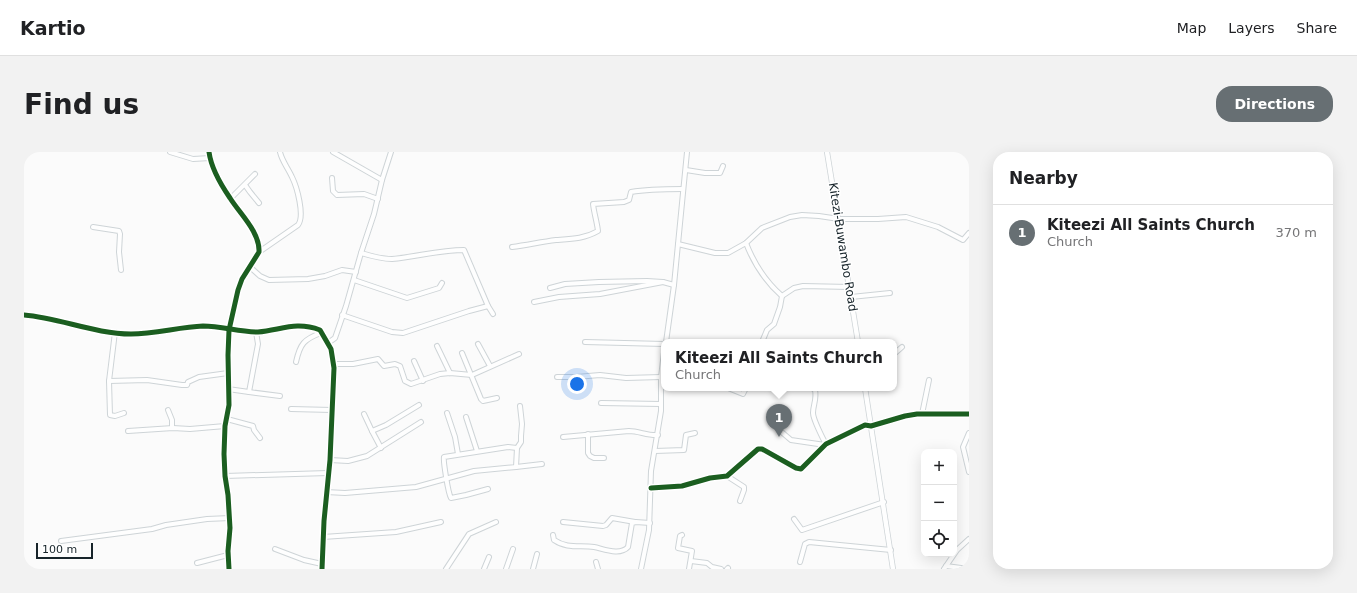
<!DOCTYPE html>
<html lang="en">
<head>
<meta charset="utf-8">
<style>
  body { margin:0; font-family:"DejaVu Sans",sans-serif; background:#f2f2f2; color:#202124 }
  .controls { position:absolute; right:12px; bottom:12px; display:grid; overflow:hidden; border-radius:8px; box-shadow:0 4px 16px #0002 }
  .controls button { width:36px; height:36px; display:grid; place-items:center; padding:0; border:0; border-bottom:1px solid #e0e0e0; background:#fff; color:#202124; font:20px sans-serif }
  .scale { position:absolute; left:12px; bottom:10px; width:57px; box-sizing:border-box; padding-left:4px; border:2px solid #17242a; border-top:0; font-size:11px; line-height:14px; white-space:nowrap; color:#17242a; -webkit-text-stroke:3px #fff; paint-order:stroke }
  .you { position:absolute; left:553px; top:232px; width:14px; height:14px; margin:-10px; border:3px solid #fff; border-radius:50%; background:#1a73e8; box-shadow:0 0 0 6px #1a73e833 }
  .badge { display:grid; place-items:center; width:26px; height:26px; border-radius:50%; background:#676f73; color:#fff; font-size:13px; font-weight:700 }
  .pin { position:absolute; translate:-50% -33px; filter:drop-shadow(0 1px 2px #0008) }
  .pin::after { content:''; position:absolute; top:21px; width:14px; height:12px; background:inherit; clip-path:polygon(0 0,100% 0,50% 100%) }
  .popup { position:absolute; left:637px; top:187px; width:236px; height:52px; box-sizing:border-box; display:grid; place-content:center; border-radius:8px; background:#fff; filter:drop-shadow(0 1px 3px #0005); font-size:13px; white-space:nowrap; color:#757577 }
  .popup b { font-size:15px; color:#202124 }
  .popup::after { content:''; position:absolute; left:50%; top:100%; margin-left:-8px; border:8px solid transparent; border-top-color:#fff }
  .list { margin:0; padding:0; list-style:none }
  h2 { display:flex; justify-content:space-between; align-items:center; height:52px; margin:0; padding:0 16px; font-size:17px }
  h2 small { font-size:13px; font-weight:400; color:#757577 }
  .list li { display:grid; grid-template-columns:26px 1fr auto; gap:12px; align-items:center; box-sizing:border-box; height:56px; padding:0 16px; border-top:1px solid #e0e0e0 }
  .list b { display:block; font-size:15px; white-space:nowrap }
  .list p { margin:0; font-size:13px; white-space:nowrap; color:#757577 }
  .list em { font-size:13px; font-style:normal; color:#757577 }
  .icon { flex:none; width:22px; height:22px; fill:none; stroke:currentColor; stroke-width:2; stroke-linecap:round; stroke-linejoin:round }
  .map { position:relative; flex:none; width:945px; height:417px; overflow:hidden; border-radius:16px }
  header { display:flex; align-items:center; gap:24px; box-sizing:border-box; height:56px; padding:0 20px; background:#fff; border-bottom:1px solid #e0e0e0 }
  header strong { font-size:19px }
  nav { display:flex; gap:22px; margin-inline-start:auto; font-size:14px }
  .intro { display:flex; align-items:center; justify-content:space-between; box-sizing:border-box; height:96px; padding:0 24px }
  h1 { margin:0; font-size:28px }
  .button { padding:10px 18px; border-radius:16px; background:#676f73; color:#fff; font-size:14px; font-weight:700 }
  main { display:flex; gap:24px; padding:0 24px }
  aside { flex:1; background:#fff; border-radius:16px; box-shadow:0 4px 16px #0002 }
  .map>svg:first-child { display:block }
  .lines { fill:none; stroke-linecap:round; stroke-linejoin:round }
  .minor-casing { stroke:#ced4d7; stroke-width:6 }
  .tertiary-casing { stroke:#ced4d7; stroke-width:6 }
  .minor { stroke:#fefefe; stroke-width:4 }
  .tertiary { stroke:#fefefe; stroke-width:4.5 }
  .cycleway-casing { stroke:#fff; stroke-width:8 }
  .cycleway { stroke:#1b5e20; stroke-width:5 }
  .labels { text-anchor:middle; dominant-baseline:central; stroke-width:3; stroke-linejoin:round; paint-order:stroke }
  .street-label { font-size:12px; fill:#17242a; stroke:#fff }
</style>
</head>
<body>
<header>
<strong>Kartio</strong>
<nav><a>Map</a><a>Layers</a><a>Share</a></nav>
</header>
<div class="intro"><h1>Find us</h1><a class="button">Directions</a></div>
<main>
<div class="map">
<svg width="945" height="417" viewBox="0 0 945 417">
  <rect width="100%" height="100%" fill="#fbfbfb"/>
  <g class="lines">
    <g class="minor-casing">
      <g id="minor">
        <polyline points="146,0 169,7 186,6"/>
        <path d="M185,0C187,15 197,33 206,46C216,62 236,80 235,100L218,127L214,138L205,178L204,203L205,253L201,274L200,302L201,324L204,343L206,376L204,399L205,417"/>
        <polyline points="309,0 358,28"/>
        <polyline points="662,18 681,21 696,21 699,14"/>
        <polyline points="308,26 309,39 313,43 340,42 354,47"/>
        <polyline points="221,33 226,40 235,51"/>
        <polyline points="206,47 231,22"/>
        <polyline points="69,75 95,79 96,82 95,100 97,118"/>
        <path d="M722,91C730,112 741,129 758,144L756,155L750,172L743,178L738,190"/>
        <polyline points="654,92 691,101 704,101 722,91 738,76 766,65 778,63 795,64 815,67 854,67 882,65 914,75 939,88 945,81"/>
        <path d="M488,95C503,93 517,90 532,88C547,87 560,87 574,79C573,70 570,61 569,52L600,50L605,48L607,40C624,37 642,37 659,37"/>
        <path d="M235,100L274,73C281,64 273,35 268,25C264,16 258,9 256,0"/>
        <path d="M337,101C347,104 357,107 368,107C392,105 415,98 440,98L464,154"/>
        <polyline points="226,115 236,124 245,128 284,127 301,124 318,118 332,120"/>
        <polyline points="330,128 383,146 415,136 418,131"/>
        <polyline points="526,136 541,132 575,130 623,129 639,130 650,133"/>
        <polyline points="758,144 770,136 779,134 826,135"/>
        <polyline points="827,145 866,141"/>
        <polyline points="510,150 535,145 576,142 639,130"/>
        <polyline points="318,163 368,180 379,181 445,159 464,154 469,162"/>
        <polyline points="91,180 85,229 86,263 91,264 100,261"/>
        <polyline points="561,190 640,192"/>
        <polyline points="642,190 650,133 663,0"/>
        <polyline points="304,191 311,186 322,154 337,101 350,62 358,28 367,0"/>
        <polyline points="454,192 466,214"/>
        <polyline points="413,194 426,221"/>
        <polyline points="438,201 457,247 459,249 473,246"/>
        <polyline points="870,202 878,195"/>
        <polyline points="390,209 399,229"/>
        <path d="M272,210C276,192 280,187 297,181"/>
        <polyline points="309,212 329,212 354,207 360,214 371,212 376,214 381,229 387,232 416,222 426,221 448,223 495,202"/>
        <polyline points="533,225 552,225 576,223 602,226 637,225"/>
        <polyline points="85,229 123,228 158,233 163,233 164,230 175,225 204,221"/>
        <polyline points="704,236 719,242 722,236"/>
        <path d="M788,236L791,238C793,247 789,253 789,261C789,267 799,287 802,292"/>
        <polyline points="204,237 225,240 234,192 232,180"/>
        <polyline points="225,240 256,244"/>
        <polyline points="577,251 637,252"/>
        <polyline points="267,257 308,258"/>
        <polyline points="144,258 148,268 148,276"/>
        <polyline points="423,261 431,285 434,302"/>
        <polyline points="340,262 348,279"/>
        <polyline points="898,262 905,228"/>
        <polyline points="442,265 453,299"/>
        <polyline points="203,267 229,274 230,278 236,286"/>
        <polyline points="747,271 767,288 801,293"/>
        <polyline points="104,279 149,276 166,277 201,274"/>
        <polyline points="945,281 939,295 945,320"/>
        <polyline points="564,282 564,301 566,304 570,306 580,306"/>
        <path d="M539,285L605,279C615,279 624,284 634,283"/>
        <polyline points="357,296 348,279 362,273 395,253"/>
        <polyline points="631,299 660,298 662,283 671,281"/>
        <polyline points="306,308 324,309 343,304 397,270"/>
        <polyline points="492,315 518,312"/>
        <polyline points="201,324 304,321"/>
        <polyline points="703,324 720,335 720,338 716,349"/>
        <polyline points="627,336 658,334 686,326 703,324 734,297 738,297 772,316 777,317 802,292 841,273 847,274 881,264 893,262 945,262"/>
        <path d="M464,337L442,343L427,346C424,341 419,308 420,305L484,295L493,296"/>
        <polyline points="302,340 321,341 392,335 450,319 492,315 493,296 497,290 497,284 498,272 496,254"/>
        <polyline points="770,367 778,378 860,350"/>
        <polyline points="539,370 579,374 582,373 588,366 611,370"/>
        <path d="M529,383L530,388C543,397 556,393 570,395C580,397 596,404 604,395L608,371L612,370L626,371"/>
        <polyline points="658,383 656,384 654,396 668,399 665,417"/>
        <polyline points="299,385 372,380 417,370"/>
        <polyline points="37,389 128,377 142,373 183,367 206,366"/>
        <polyline points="251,397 280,408 298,412"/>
        <polyline points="667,409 683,411 688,415 697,417"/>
        <polyline points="572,410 574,417"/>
        <polyline points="776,410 781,392 785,390 867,398"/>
        <polyline points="173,411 204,403"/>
        <polyline points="922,414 945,417"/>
        <polyline points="422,417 445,382 472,370"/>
        <polyline points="460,417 465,405"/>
        <polyline points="482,417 489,397"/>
        <polyline points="509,417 513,402"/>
        <polyline points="617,417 625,378 627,319 637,259 637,225 640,200"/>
        <polyline points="703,417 704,416"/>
        <polyline points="920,417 933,398 945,387"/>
      </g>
    </g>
    <g class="tertiary-casing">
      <g id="tertiary">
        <polyline points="803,0 834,190"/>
        <path d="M0,163C36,166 71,182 107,182C131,182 155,175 179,174C198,174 215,180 234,180C257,178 272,169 296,178L307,197L310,216L306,308L300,369L298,417"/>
        <polyline points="841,236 869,417"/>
      </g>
    </g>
    <use href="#minor" class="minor"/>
    <use href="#tertiary" class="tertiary"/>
    <g class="cycleway-casing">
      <g id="cycleway">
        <path d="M185,0C187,15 197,33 206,46C216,62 236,80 235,100L218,127L214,138L205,178L204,203L205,253L201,274L200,302L201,324L204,343L206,376L204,399L205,417"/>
        <path d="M0,163C36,166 71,182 107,182C131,182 155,175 179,174C198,174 215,180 234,180C257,178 272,169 296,178L307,197L310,216L306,308L300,369L298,417"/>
        <polyline points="627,336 658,334 686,326 703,324 734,297 738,297 772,316 777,317 802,292 841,273 847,274 881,264 893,262 945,262"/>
      </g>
    </g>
    <use href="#cycleway" class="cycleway"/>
  </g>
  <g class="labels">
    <g class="street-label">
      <text transform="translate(819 95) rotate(81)">Kitezi-Buwambo Road</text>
    </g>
  </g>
</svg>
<div class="controls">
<button>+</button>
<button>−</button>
<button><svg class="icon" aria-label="locate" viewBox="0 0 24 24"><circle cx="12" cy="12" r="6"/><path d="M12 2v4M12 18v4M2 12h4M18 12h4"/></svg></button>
</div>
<div class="scale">100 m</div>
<div class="you"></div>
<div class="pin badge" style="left:755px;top:285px">1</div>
<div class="popup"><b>Kiteezi All Saints Church</b>Church</div>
</div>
<aside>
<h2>Nearby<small></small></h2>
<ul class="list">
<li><span class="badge">1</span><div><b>Kiteezi All Saints Church</b><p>Church</p></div><em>370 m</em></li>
</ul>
</aside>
</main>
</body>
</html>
